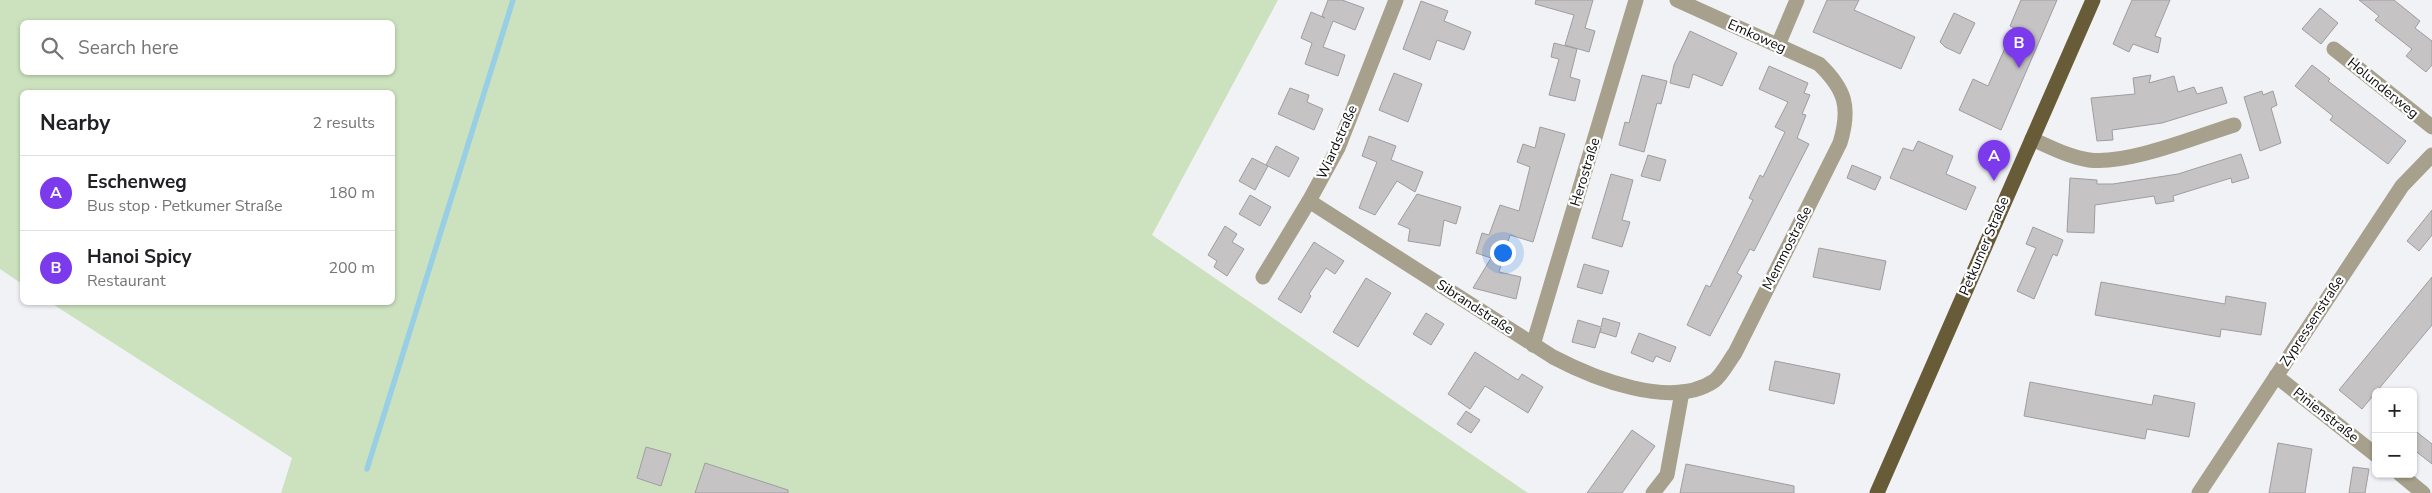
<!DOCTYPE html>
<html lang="en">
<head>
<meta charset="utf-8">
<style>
  body { margin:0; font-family:"Nunito Sans",sans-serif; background:#f6f6f6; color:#202124 }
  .controls { position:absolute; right:15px; bottom:15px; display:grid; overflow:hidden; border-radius:8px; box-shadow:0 1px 4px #0004 }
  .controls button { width:45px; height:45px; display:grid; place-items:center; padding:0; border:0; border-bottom:1px solid #e0e0e0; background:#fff; color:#202124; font:25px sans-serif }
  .you { position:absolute; left:1502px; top:252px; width:18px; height:18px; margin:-12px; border:4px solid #fff; border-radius:50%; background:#1a73e8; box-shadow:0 0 0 8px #1a73e833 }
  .badge { display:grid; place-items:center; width:32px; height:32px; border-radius:50%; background:#7c3aed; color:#fff; font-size:16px; font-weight:700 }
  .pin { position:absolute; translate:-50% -41px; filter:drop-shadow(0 1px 2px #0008) }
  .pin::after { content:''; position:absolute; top:26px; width:18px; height:15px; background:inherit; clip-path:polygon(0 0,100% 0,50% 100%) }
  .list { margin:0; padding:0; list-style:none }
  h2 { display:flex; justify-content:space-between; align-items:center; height:65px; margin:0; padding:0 20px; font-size:21px }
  h2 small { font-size:16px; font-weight:400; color:#757577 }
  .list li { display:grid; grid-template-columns:32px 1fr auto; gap:15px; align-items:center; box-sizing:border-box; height:75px; padding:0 20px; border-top:1px solid #e0e0e0 }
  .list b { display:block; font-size:19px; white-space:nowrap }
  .list p { margin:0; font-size:16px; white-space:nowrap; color:#757577 }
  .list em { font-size:16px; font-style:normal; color:#757577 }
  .icon { flex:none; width:28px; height:28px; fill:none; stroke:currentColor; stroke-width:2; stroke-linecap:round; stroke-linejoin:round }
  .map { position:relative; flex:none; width:2432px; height:493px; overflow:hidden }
  .search { position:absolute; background:#fff; box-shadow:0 1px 4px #0004; left:20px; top:20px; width:375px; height:55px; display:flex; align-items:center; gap:12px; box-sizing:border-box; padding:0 18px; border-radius:8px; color:#757577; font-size:19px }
  .panel { position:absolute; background:#fff; box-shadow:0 1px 4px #0004; left:20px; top:90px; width:375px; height:215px; border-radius:8px }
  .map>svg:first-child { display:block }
  .green { fill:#cce2be; fill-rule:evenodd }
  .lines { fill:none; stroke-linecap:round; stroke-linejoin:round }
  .stream { stroke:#98cfe4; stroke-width:5.5 }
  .building { fill:#c6c3c5; stroke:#a09c9f }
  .minor { stroke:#a6a08c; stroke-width:15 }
  .major { stroke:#685c38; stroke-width:15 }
  .labels { text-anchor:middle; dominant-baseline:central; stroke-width:4.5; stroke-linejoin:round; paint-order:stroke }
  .street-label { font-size:14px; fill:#0b0b0d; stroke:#fff }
</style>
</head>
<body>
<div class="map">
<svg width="2432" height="493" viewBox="0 0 2432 493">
  <rect width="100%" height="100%" fill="#f1f2f6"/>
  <path class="green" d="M0,0H1278L1152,235L1528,493H281L292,458L51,303L392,302V92H22V284L0,269ZM22,22H392V72H22Z"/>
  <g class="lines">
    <polyline class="stream" points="367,469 513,0"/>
  </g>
  <g class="building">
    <polygon points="1328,0 1342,0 1364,8 1355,30 1333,21 1323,47 1345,55 1338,76 1305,64 1312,43 1301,38 1311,12 1325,18 1322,16"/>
    <polygon points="1536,0 1593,0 1585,28 1595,31 1589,52 1565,45 1574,15 1535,4"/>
    <polygon points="1827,0 1859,0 1854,10 1915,37 1901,69 1813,32"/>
    <polygon points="2021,0 2057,0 2001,130 1959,110 1973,79 1988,86 2014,28 2010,26"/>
    <polygon points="2132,0 2170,0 2155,36 2161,38 2158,53 2133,44 2129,52 2113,44"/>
    <polygon points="2359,0 2394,0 2420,21 2415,28 2432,41 2432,65 2426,72 2406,56 2412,49 2375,20 2379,16"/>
    <polygon points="1421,1 1448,11 1444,21 1471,32 1464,50 1437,40 1430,60 1403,49"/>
    <polygon points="2320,8 2338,23 2321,44 2302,29"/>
    <polygon points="1954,13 1975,23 1960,54 1945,47 1940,42"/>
    <polygon points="1690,31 1737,53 1722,86 1693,74 1689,88 1670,83 1674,65"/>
    <polygon points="1554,43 1577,49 1570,77 1580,80 1575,101 1549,95 1559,59 1551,57"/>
    <polygon points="2312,65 2330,79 2328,81 2406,141 2388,164 2330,120 2333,116 2295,86"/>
    <polygon points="1769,66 1808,83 1804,93 1810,95 1802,114 1806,115 1797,138 1809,144 1754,251 1750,249 1737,273 1742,276 1710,336 1687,325 1706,285 1710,287 1753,200 1749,198 1760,175 1763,177 1785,132 1775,127 1788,102 1759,89"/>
    <polygon points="1394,73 1422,84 1408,122 1379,110"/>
    <polygon points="1642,75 1667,81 1661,104 1657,103 1644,152 1619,145 1625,122 1629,123"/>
    <polygon points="2151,75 2149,83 2174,76 2178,92 2194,87 2197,94 2222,87 2227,103 2162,123 2112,130 2113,140 2097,141 2091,98 2135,94 2133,78"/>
    <polygon points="1290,88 1309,95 1307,102 1323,109 1314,130 1278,114"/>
    <polygon points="2262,91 2263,95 2273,91 2277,105 2271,108 2281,143 2260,151 2244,97"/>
    <polygon points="1540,127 1565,134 1533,242 1510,235 1499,272 1521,277 1516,299 1473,288 1491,258 1476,253 1482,233 1489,235 1500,205 1519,211 1530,167 1517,162 1523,144 1535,148"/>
    <polygon points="1369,136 1396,146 1391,160 1423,172 1415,192 1397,181 1375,215 1359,208 1377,162 1362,156"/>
    <polygon points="1918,141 1953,156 1946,174 1976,187 1966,210 1890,178 1903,148 1913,151"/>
    <polygon points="1276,146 1299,158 1289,177 1266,165"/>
    <polygon points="2241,154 2249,178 2232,183 2231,178 2173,196 2174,201 2156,204 2154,196 2095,205 2094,233 2067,232 2070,178 2097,180 2097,184 2113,184 2178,174"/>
    <polygon points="1648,155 1666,160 1660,181 1641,176"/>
    <polygon points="1252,158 1268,166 1255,190 1239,181"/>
    <polygon points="1852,165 1881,177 1875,190 1847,178"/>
    <polygon points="1611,174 1633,180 1622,220 1630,222 1622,247 1592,238"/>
    <polygon points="1417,194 1461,207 1456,224 1444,220 1440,246 1408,241 1410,229 1398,224"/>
    <polygon points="1250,195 1271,207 1260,226 1239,214"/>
    <polygon points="2432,210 2432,235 2419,251 2407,241"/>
    <polygon points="1225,226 1237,234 1232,242 1244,249 1227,276 1214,267 1217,261 1208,255"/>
    <polygon points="2033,227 2063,240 2057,256 2053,254 2034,299 2017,291 2036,248 2026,244"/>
    <polygon points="1314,242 1344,261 1335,274 1326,268 1309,294 1311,296 1301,313 1278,299"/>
    <polygon points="1819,248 1886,261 1880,290 1813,277"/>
    <polygon points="1584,264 1609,271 1602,294 1577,287"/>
    <polygon points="2432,277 2432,325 2362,409 2339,390"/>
    <polygon points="1366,278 1391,293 1358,347 1333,332"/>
    <polygon points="2101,282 2225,304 2226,296 2266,303 2261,335 2221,329 2220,337 2095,315"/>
    <polygon points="1426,313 1444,324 1431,345 1413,334"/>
    <polygon points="1603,318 1620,323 1616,337 1600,332 1601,328 1595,348 1572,342 1578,320 1601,327"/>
    <polygon points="1639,333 1676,347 1670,362 1656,356 1653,362 1631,353"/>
    <polygon points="1475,352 1518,380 1522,374 1543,387 1528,413 1485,386 1470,409 1448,394"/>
    <polygon points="1775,361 1840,374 1834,404 1769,390"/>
    <polygon points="2030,382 2152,405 2154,395 2195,403 2189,437 2147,429 2145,439 2024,416"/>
    <polygon points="1466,411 1480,420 1471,433 1457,424"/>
    <polygon points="2413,429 2432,444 2432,464 2413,449"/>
    <polygon points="1632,430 1655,446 1645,460 1622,493 1587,493"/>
    <polygon points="2278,443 2312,449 2305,493 2269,493"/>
    <polygon points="646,447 671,454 661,486 637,478"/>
    <polygon points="705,463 788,490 788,493 695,493"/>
    <polygon points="1686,464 1794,486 1794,493 1680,493"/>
    <polygon points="2353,467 2369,469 2365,493 2349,493"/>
  </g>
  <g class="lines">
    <g class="minor">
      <polyline points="1778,45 1797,0"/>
      <polyline points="2334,49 2432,127"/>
      <path d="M2032,139C2050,147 2069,157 2089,160C2128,165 2195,137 2234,125"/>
      <path d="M1309,201L1553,357C1593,378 1671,410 1714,381C1722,375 1729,361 1735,353L1840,143C1851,107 1845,89 1819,64L1677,0"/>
      <polyline points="1263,277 1309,201 1338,148 1396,0"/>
      <polyline points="1533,345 1636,0"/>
      <polyline points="2276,376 2376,455"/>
      <polyline points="2400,474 2423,493"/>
      <polyline points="1653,493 1667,475 1682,392"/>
      <polyline points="2199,493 2402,186 2432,155"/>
    </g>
    <polyline class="major" points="1877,493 2093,0"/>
  </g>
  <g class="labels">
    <g class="street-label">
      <text transform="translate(1757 36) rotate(24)">Emkoweg</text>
      <text transform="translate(2383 88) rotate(39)">Holunderweg</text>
      <text transform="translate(1337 142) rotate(-66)">Wiardstraße</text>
      <text transform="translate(1585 172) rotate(-73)">Herostraße</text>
      <text transform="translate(1984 246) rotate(-67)">Petkumer Straße</text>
      <text transform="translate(1787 248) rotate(-63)">Memmostraße</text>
      <text transform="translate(1475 307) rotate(33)">Sibrandstraße</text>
      <text transform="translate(2312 321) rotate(-57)">Zypressenstraße</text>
      <text transform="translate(2326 415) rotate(38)">Pinienstraße</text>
    </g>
  </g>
</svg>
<div class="controls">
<button>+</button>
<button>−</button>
</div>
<div class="you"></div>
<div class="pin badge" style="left:1994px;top:181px">A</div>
<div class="pin badge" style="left:2019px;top:68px">B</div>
<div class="search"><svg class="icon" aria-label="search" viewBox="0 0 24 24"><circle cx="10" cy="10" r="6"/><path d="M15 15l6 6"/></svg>Search here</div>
<section class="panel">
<h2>Nearby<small>2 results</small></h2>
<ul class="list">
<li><span class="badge">A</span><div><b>Eschenweg</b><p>Bus stop · Petkumer Straße</p></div><em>180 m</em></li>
<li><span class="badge">B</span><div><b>Hanoi Spicy</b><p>Restaurant</p></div><em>200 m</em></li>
</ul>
</section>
</div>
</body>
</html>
